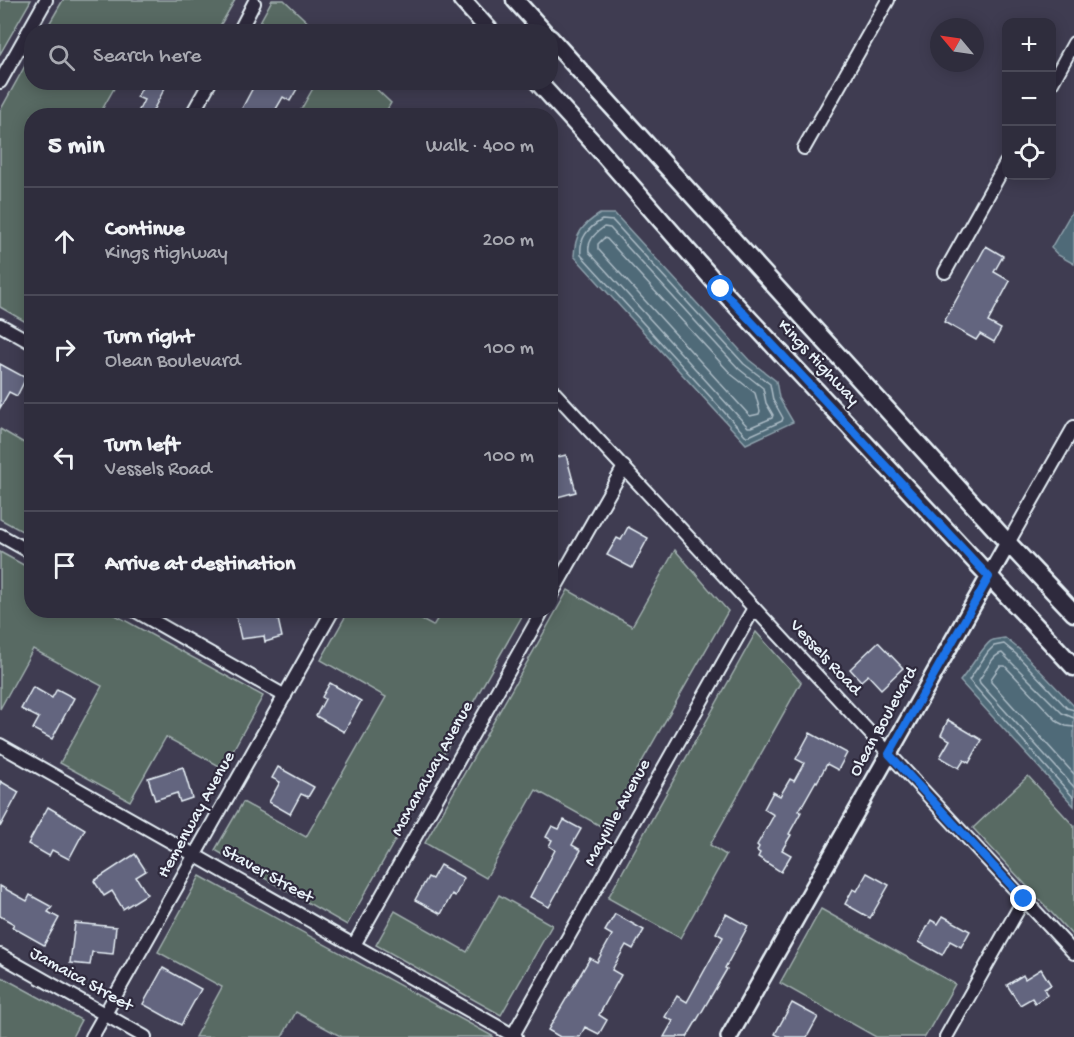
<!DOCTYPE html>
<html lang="en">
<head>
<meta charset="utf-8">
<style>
  body { margin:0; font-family:"Gochi Hand",sans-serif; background:#3b3948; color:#f1f3f6 }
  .controls { position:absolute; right:18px; top:18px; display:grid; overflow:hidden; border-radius:12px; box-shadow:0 3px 15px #0003 }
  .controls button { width:54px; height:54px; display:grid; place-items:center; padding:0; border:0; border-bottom:2px solid #4a4957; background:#2f2d3d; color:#f1f3f6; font:30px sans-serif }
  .compass { position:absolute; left:930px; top:18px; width:54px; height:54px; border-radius:50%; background:#2f2d3d; box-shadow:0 3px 15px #0003; rotate:299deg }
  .stop { position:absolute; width:18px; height:18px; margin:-14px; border:4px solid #1a73e8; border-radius:50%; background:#fff }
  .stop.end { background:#1a73e8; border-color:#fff; box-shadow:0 2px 6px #0008 }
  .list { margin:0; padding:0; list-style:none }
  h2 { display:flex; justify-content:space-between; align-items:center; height:78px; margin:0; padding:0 24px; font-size:26px }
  h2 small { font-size:20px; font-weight:400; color:#a7a8b0 }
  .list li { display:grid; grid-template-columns:39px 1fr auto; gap:18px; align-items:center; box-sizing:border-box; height:108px; padding:0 24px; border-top:2px solid #4a4957 }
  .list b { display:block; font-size:22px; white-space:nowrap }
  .list p { margin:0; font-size:20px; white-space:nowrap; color:#a7a8b0 }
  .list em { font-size:20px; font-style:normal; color:#a7a8b0 }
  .icon { flex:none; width:33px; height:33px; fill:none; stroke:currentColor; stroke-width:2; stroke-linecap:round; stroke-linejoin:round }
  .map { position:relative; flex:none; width:1074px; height:1037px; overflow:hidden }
  .search { position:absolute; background:#2f2d3d; box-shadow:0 3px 15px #0003; left:24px; top:24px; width:534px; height:66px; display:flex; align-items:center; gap:15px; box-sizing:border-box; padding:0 21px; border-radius:24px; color:#a7a8b0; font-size:22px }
  .panel { position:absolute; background:#2f2d3d; box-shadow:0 3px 15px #0003; left:24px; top:108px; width:534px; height:510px; border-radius:24px }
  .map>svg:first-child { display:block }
  .green { fill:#596b63; stroke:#a0aeae; stroke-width:1.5 }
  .water { fill:#506a78; stroke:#8da0ab; stroke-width:1.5 }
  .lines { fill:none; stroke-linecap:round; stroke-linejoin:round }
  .shore { stroke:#abbbc5; stroke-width:1.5 }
  .building { fill:#63657f; stroke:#e8f1f8; stroke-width:1.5 }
  .minor-casing { stroke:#e8f1f8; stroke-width:16 }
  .tertiary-casing { stroke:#e8f1f8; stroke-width:20 }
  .secondary-casing { stroke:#e8f1f8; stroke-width:21 }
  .minor { stroke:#2f2a3d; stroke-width:12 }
  .tertiary { stroke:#2f2a3d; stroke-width:15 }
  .secondary { stroke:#2f2a3d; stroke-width:16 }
  .route { stroke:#1a73e8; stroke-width:8 }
  .labels { text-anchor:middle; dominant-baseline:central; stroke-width:4.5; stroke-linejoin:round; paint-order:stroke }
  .street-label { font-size:18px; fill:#e8f1f8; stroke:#2f2a3d }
</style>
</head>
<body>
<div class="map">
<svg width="1074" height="1037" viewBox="0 0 1074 1037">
  <rect width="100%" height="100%" fill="#3f3c51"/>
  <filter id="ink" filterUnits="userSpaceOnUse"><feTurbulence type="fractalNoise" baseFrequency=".0167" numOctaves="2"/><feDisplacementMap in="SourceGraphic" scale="12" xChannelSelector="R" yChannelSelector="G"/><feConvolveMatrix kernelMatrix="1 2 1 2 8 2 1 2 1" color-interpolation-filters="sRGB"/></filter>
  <g filter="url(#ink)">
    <g class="green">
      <polygon points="0,0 31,0 0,54"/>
      <polygon points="63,0 235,0 217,31 45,31"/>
      <polygon points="272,0 284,0 317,31 255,31"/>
      <polygon points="31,55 32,82 117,83 99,115 32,116 31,325 0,307 0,111"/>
      <polygon points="316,83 370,83 391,103 384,115 298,115"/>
      <polygon points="0,429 31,447 31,536 0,519"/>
      <polygon points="675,550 728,611 604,828 536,790 486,878 425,843 568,590 632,626"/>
      <polygon points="0,552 31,569 32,610 108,611 263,696 223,768 166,737 130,801 60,763 102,686 33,649 0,709"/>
      <polygon points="349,610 405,611 433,626 442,611 525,611 347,925 215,850 243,802 306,837 386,697 321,660"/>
      <polygon points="756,632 801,682 710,845 726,855 680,938 608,898"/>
      <polygon points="1028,776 1074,826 1074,937 973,828"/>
      <polygon points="200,876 494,1037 342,1037 296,1012 282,1037 195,1037 222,987 158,952"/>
      <polygon points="499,895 552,925 501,1015 376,945 395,911 467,952"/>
      <polygon points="821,909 955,984 925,1037 876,1037 780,983"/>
      <polygon points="0,976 81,1020 72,1037 0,1037"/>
    </g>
    <g class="water">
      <polygon points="1074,208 1074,264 1058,255 1051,248"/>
      <path d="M600,214H615L749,360L776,381L779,398L793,422L746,444L574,256C575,234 582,225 600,214Z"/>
      <path d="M1005,638L1020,650L1074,706V806L960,681C967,673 984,645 991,641C994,639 1001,639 1005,638Z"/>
    </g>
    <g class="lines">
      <g class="shore">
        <path d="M602,220L613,221L744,364L770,384L773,400L783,418L782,421L749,436H746L581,255C579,238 588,228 602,220Z"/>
        <path d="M604,227L610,228L739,369L763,388L766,403L773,415L772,418L751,427H748L589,252C587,241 595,233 604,227Z"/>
        <polygon points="604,238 607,239 732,375 755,393 760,411 759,414 750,416 598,249 598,244"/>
        <polyline points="1074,710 1067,708 1016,654 1004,644 994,646 988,652 969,680 1074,798"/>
        <path d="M1074,718L1062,713L1002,653C992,655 986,671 979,680L980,683L1074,787"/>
        <polyline points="1074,727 1066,726 1058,722 1005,666 1000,666 991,679 991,682 1074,774"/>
      </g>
    </g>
    <g class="building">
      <polygon points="145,82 168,82 150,116 136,116 144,100 137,97"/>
      <polygon points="256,82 301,82 290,101 283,97 272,116 238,116"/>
      <polygon points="986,246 1003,256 994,272 1010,281 988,322 1001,329 994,342 980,334 976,340 944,322"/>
      <polygon points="0,364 26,378 17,396 9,392 0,408"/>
      <polygon points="566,455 576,492 550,499 550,459"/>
      <polygon points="628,527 648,538 632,568 607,555 617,538 621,540"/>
      <polygon points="242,610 276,610 282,637 265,642 264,636 241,639 235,612"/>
      <polygon points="878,642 903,668 881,689 868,675 861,681 850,669"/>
      <polygon points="330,683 361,701 344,732 316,716 325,699 322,697"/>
      <polygon points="33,687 52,698 57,689 74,698 52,739 33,729 39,718 21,709"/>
      <polygon points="948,720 982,740 969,763 964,760 959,768 940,757 950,740 941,735"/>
      <polygon points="810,733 847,753 838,770 827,764 817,782 816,781 799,811 801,812 789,834 791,835 782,850 791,855 781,872 758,857 760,853 757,851 759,847 757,845 774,815 764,809 773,792 780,796 790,779 794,781 804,763 796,759"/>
      <polygon points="183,767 192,798 180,802 177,793 155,800 148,778"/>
      <polygon points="278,767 314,787 308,797 301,794 290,814 269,802 280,782 272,778"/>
      <polygon points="0,781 19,792 0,827"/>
      <polygon points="48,807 85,829 69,859 52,850 49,856 28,844"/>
      <polygon points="564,820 581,829 572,845 581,850 549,907 530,897 555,850 549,846 552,840 546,837 552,826 559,829"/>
      <polygon points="135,854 146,871 136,877 147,894 123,909 112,891 104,896 94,881"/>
      <polygon points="440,865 464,878 455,896 452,894 441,914 415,900 428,877 432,879"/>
      <polygon points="867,873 889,885 870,918 845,904 853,889 857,891"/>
      <polygon points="0,886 27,901 30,895 52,907 48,912 59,918 44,945 12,927 14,924 0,916"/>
      <polygon points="615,914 644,930 633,949 626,945 612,970 621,975 599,1015 607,1020 599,1034 585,1027 580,1037 560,1037 548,1030 590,958 597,962 612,935 605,931"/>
      <polygon points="726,914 748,926 725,968 727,969 687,1037 664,1037 673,1021 665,1017 677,996 687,1002 723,937 716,933"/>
      <polygon points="943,916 970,931 961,947 950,941 942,955 919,942 931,920 938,924"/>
      <polygon points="75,923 116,927 113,954 92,952 90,965 70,963"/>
      <polygon points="163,968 201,989 181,1025 143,1004"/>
      <polygon points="1041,969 1051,985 1044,989 1047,995 1035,1003 1032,998 1020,1005 1007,985 1023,975 1025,979"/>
      <polygon points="792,1003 818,1017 807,1037 781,1037 775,1034"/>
    </g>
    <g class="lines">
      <g class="minor-casing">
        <g id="minor">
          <polyline points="239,32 254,3"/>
          <polyline points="0,82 46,0"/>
          <polyline points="1052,83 1074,43"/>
          <polyline points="191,116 210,82"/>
          <polyline points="804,148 888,0"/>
          <polyline points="945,272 1006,163"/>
          <polyline points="0,325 32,343"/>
          <polyline points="550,388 1074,953"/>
          <polyline points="0,535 32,553"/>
          <polyline points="1008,543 1074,427"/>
          <polyline points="550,597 624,467"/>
          <polyline points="134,610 285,696"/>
          <polyline points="0,745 516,1037"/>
          <polyline points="354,945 543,610"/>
          <polyline points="0,955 145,1037"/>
          <polyline points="513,1035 754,608"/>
          <polyline points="92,1037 333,610"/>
          <polyline points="946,1037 1024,899"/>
        </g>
      </g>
      <g class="tertiary-casing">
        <polyline id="tertiary" points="729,1037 1008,543"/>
      </g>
      <g class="secondary-casing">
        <g id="secondary">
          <polyline points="462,0 491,32"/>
          <polyline points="515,0 544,32"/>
          <polyline points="550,38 1008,543 1074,613"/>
          <polyline points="538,82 598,148 721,289 1074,667"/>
        </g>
      </g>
      <use href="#minor" class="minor"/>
      <use href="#tertiary" class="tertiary"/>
      <use href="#secondary" class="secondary"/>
    </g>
  </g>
  <g class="lines" filter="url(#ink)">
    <polyline class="route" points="721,289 989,577 889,754 1024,899"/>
  </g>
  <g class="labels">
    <g class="street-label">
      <text transform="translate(818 363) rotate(47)">Kings Highway</text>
      <text transform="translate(825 658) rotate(47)">Vessels Road</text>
      <text transform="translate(884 722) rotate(-61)">Olean Boulevard</text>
      <text transform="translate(433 769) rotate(-61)">McManaway Avenue</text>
      <text transform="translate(618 813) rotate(-61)">Mayville Avenue</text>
      <text transform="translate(197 815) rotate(-61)">Hemenway Avenue</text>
      <text transform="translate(267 875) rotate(29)">Staver Street</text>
      <text transform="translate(81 980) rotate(29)">Jamaica Street</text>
    </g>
  </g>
</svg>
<div class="controls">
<button>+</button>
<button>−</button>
<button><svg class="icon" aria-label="locate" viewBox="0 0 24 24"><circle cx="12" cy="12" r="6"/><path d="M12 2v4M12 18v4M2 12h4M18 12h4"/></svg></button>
</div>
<svg class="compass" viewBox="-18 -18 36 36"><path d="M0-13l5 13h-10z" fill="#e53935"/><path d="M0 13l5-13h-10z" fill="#a7a8b0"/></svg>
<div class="stop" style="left:721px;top:289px"></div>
<div class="stop end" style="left:1024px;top:899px"></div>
<div class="search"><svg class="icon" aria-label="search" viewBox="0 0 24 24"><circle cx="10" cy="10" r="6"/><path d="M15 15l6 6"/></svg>Search here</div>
<section class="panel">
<h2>5 min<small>Walk · 400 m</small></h2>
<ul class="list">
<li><svg class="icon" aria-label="ahead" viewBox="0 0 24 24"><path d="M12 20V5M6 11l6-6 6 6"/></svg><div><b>Continue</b><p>Kings Highway</p></div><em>200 m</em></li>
<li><svg class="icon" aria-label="right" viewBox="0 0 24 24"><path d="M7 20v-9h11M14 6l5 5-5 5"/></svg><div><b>Turn right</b><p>Olean Boulevard</p></div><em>100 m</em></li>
<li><svg class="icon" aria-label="left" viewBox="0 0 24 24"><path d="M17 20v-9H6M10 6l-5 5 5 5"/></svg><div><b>Turn left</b><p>Vessels Road</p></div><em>100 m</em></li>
<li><svg class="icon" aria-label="arrive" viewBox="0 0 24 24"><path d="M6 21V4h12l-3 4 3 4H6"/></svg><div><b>Arrive at destination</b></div></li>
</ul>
</section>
</div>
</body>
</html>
